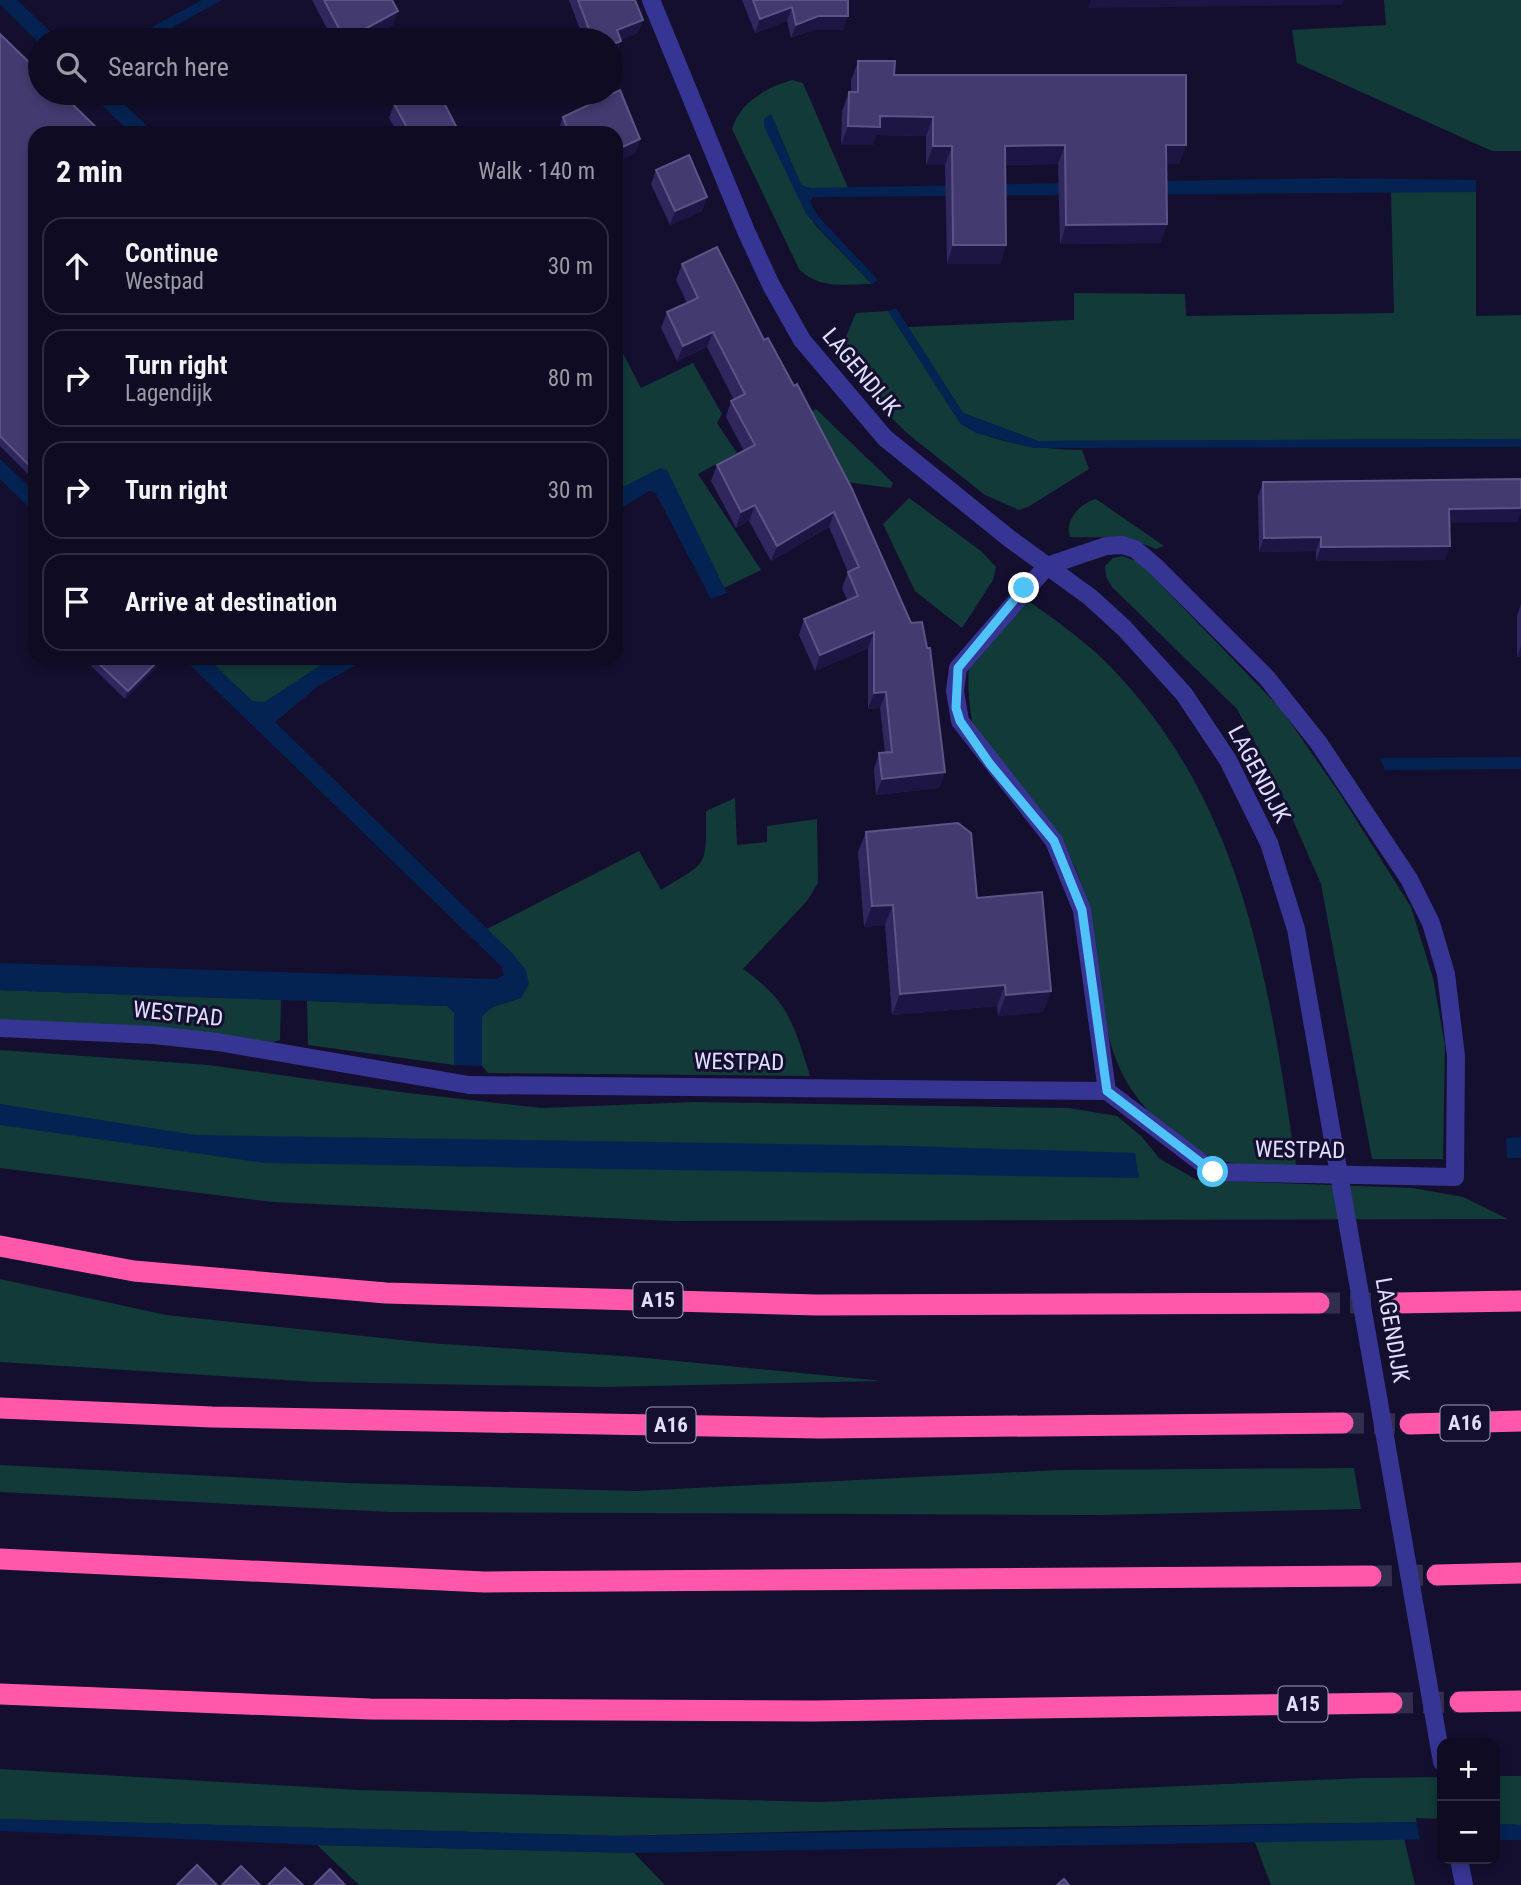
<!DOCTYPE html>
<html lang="en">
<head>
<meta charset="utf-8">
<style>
  body { margin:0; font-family:"Roboto Condensed",sans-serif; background:#18142b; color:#f1f3f6 }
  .controls { position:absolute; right:21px; bottom:21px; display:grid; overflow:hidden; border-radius:14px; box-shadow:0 4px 10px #0003 }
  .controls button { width:63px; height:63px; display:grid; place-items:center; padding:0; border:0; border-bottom:2px solid #2f2b41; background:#0f0b23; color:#f1f3f6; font:35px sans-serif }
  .stop { position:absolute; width:21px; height:21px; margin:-16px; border:5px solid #4fc3f7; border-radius:50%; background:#fff }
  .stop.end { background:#4fc3f7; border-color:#fff; box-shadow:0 2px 7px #0008 }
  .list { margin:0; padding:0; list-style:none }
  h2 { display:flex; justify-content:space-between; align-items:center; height:91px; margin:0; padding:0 28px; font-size:30px }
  h2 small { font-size:23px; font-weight:400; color:#9b9ba6 }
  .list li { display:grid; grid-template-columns:46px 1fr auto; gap:21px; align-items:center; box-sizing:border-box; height:98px; margin:0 14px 14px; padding:0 14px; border:2px solid #2f2b41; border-radius:21px }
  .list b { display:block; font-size:26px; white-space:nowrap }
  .list p { margin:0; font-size:23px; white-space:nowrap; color:#9b9ba6 }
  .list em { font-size:23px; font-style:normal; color:#9b9ba6 }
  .icon { flex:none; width:38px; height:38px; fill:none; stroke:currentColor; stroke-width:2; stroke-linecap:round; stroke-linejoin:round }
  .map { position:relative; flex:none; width:1521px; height:1885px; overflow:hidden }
  .search { position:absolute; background:#0f0b23; box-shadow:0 4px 10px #0003; left:28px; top:28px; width:595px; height:77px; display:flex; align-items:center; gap:18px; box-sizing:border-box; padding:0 24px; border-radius:38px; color:#9b9ba6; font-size:26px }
  .panel { position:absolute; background:#0f0b23; box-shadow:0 4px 10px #0003; left:28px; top:126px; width:595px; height:539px; border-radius:21px }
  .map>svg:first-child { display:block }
  .green { fill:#113a38 }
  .water { fill:#052352 }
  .pier { fill:#140f2f }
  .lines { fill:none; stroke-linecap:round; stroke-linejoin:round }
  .motorway-tunnel { stroke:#332e4e; stroke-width:21; stroke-dasharray:21 10; stroke-linecap:butt }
  .minor { stroke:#373593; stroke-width:18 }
  .motorway { stroke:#ff58ab; stroke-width:21 }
  .wall { fill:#30275e }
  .shaded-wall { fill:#1d1544 }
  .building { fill:#433a6f; stroke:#5c5486; stroke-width:2 }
  .route { stroke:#4fc3f7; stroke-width:9 }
  .labels { text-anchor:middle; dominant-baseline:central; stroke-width:6; stroke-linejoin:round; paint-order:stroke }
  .shield { fill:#140f2f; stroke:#a39fc1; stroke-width:2 }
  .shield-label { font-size:21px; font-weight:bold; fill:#e0ddff }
  .street-label { font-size:23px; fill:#e0ddff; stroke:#140f2f }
</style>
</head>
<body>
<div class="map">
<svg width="1521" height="1885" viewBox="0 0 1521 1885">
  <rect width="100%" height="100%" fill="#140f2f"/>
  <g class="green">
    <polygon points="1384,0 1521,0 1521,151 1492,151 1297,63 1292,30 1386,25"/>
    <path d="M792,80L803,83L848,188H810L801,185L771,114L814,224L872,284C846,284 819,290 799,269L732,129C739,103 767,87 792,80Z"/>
    <polygon points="1391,192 1476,192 1476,316 1521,315 1521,439 1038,441 963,413 908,327 1074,320 1074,293 1185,294 1186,316 1394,313"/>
    <path d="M888,311L961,424C998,445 1041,449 1082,450L1089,469L1028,507L1019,510L985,495L908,434L875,402L848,351L845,339L856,313Z"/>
    <polygon points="616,340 641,388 693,363 722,414 717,423 737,453 698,474 761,570 724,588 666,470 660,469 616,491"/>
    <polygon points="816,409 893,483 891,488 846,482 809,413"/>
    <polygon points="909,498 981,551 996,567 993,580 962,628 915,591 883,524"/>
    <path d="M1096,499L1164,546L1156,549C1122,534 1105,538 1070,537C1064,521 1080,503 1096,499Z"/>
    <polygon points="1122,556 1139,562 1281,709 1340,794 1411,907 1433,978 1445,1045 1443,1159 1372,1159 1321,884 1279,788 1237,709 1112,587 1106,577 1105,566 1113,558"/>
    <path d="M1027,600C1061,624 1094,647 1121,678C1246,814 1270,990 1296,1165C1238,1167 1215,1167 1168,1129C1078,1057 1114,960 1075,867C1058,829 1025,797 999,765C992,757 980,746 976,736C970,718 967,687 969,668Z"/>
    <polygon points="207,658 332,658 265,702 253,702"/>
    <path d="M735,798L737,845L767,842V826L817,819L818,883L807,901L743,969C789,1001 794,1025 810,1076L488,1073L482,1066V1016L492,1007L521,998L525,970L487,929L639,851L661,890C709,860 706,869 706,811Z"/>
    <polygon points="0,990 281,1000 280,1040 273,1042 0,1023"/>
    <polygon points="307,1001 447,1006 454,1012 454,1065 308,1045"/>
    <polygon points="0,1050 209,1065 400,1092 541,1108 695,1102 1069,1108 1117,1116 1141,1136 1160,1159 1197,1180 1413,1188 1463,1197 1508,1219 671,1221 273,1202 0,1168"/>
    <polygon points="0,1279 166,1315 429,1343 636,1357 883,1381 603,1387 316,1382 0,1362"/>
    <polygon points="0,1465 347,1483 635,1491 1059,1470 1354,1468 1361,1509 1103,1515 389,1512 0,1492"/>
    <polygon points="0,1769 359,1790 820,1802 1363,1778 1442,1777 1442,1822 946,1828 618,1836 0,1819"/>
    <polygon points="1495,1776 1521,1776 1521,1825 1495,1824"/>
    <polygon points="1404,1838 1415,1885 1271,1885 1254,1840"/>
    <polygon points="317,1845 634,1853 665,1885 359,1885"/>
  </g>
  <g class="water">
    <polygon points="0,0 17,0 59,40 40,40 40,44 0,4"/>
    <polygon points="202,0 222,0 149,40 128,40"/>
    <polygon points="90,93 113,93 154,133 131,133"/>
    <polygon points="771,114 801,185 810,188 1329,178 1476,180 1476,192 813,197 810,201 817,215 878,280 872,284 806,214 764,126 764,119"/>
    <polygon points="896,308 963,413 1038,441 1521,439 1521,447 1033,448 976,433 961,424 888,311"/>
    <polygon points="0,459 35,492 35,513 0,479"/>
    <polygon points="660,468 667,470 727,593 711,599 655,492 649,491 616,511 616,491"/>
    <polygon points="183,658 207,658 252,701 265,702 332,658 369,658 318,686 275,722 514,955 526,970 529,984 521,998 492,1007 482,1016 482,1066 454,1065 454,1013 447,1006 0,990 0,963 496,979 504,975 502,967"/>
    <polygon points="1521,757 1521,769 1385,770 1380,758"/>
    <polygon points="0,1104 195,1135 909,1146 1135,1153 1139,1178 265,1163 0,1125"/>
    <polygon points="1521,1137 1521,1158 1507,1158 1506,1138"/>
    <polygon points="0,1819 618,1836 1417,1822 1442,1822 1442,1839 634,1853 317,1845 0,1831"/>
    <polygon points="1495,1824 1521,1825 1521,1840 1495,1840"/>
  </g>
  <polygon class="pier" points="1416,1818 1442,1819 1442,1842 1420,1842"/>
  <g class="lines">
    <g class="motorway-tunnel">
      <polyline points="1319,1303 1394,1303"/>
      <polyline points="1343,1423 1410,1424"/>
      <polyline points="1371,1576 1437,1575"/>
      <polyline points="1392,1703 1460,1702"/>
    </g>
    <g class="minor">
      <polyline points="651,0 746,231 771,285 802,340 885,438 1010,539 1090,597 1124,628 1184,694 1228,760 1269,843 1296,929 1442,1762"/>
      <polyline points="0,1028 154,1035 218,1042 469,1085 1107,1091 1214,1172 1455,1177 1456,1056 1446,974 1431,923 1409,879 1318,742 1267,678 1156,567 1135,549 1122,545 1106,546 1047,566 958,668 955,691 960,721 1054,841 1082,910 1107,1091"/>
      <polyline points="1459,1859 1464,1885"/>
    </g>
    <g class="motorway">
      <polyline points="0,1246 134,1271 386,1293 817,1305 1319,1303"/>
      <polyline points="1394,1303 1521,1301"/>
      <polyline points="0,1408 212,1417 821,1428 1343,1423"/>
      <polyline points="1410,1424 1521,1421"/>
      <polyline points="0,1559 484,1582 1371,1576"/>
      <polyline points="1437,1575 1521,1573"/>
      <polyline points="0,1694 370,1709 814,1711 1392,1703"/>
      <polyline points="1460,1702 1521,1701"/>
    </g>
  </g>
  <g class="wall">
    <polygon points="312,0 392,0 393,25 365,40 333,40"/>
    <polygon points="569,0 635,0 638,33 620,40 621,41 616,54 611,56 611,40 584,40"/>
    <polygon points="742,0 848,0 843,30 813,30 791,38 787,21 755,33"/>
    <polygon points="0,34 35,133 35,481 0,446"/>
    <polygon points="858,61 894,75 1186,145 1179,164 1166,164 1167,224 1160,243 1060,244 1058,164 1005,165 1006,245 1000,264 947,264 945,165 926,165 926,136 876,135 873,145 841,145 842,111 849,92 851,92 851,80"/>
    <polygon points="620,90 640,139 635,153 616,162 616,133 558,133 558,131 563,117"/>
    <polygon points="394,104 457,128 456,133 398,133 389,118"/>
    <polygon points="656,170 707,197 702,211 670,225 651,184"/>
    <polygon points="682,264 764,340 945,772 939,788 876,795 874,769 879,753 885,753 880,708 868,709 868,648 815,671 799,635 804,619 847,600 842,588 848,572 829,527 771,561 749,521 736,528 711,481 717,465 744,451 726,417 731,401 734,400 707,347 677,361 661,328 667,312 687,303 676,280"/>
    <polygon points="1263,482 1518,522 1450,522 1445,560 1316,561 1316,551 1259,552 1258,496"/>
    <polygon points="1521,604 1521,657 1517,657 1517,616"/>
    <polygon points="83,658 165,658 125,699"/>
    <polygon points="866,832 977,898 1051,991 1043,1012 998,1016 997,1006 892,1015 885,925 864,927 858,852"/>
  </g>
  <g class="shaded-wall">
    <polygon points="1091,0 1344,0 1342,5 1088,8"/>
    <polygon points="792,7 787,21 755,33 760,19"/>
    <polygon points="398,11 393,25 365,40 345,40"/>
    <polygon points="818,16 848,16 843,30 813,30 791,38 796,25"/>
    <polygon points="643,20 638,33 612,43 617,30"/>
    <polygon points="621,41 616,54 611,56 611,45"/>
    <polygon points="880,116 933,117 926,136 876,135 873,145 841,145 848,126"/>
    <polygon points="640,139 635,153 616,162 616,150"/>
    <polygon points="1065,145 1058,164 998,165 1005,146"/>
    <polygon points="1166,145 1186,145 1179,164 1159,164"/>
    <polygon points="933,146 952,146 945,165 926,165"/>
    <polygon points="707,197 702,211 670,225 675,211"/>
    <polygon points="1167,224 1160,243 1060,244 1066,225"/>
    <polygon points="953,245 1006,245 1000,264 947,264"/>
    <polygon points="713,332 707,347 677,361 683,346"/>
    <polygon points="755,505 749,521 736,528 741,512"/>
    <polygon points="1521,508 1521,513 1518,522 1444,523 1449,509"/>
    <polygon points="834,512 829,527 771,561 777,546"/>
    <polygon points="1321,537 1316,551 1259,552 1264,538"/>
    <polygon points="1450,546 1445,560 1316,561 1321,547"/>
    <polygon points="874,632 868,648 815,671 820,655"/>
    <polygon points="1521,646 1521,657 1517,657"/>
    <polygon points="161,658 165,658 125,699 128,691"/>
    <polygon points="886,692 880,708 868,709 874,693"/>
    <polygon points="945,772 939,788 876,795 882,779"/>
    <polygon points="893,905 885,925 864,927 872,906"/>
    <polygon points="1005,985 997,1006 892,1015 900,994"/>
    <polygon points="1051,991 1043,1012 998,1016 1006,995"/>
  </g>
  <g class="building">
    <polygon points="324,0 392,0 398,11 345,40"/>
    <polygon points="578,0 635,0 643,20 617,30 621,41 611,45 611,40 593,40"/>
    <polygon points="753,0 848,0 848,16 818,16 796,25 792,7 760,19"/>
    <polygon points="0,34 40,73 40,93 61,93 102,133 35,133 35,471 0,436"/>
    <polygon points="858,61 895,61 894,75 1186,75 1186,145 1166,145 1167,224 1066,225 1065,145 1005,146 1006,245 953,245 952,146 933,146 933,117 880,116 880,127 848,126 849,92 858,92"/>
    <polygon points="620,90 640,139 616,150 616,133 569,133 563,117"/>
    <polygon points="415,93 439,93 457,128 448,133 410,133 394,104"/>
    <polygon points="689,155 707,197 675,211 656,170"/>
    <polygon points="717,247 764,340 768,338 794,386 797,384 852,489 911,623 922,622 927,648 930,648 945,772 882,779 879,753 892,752 886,692 874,693 874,632 820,655 804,619 858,596 848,572 859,567 834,512 777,546 755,505 741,512 717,465 755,445 731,401 745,394 713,332 683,346 667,312 698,298 682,264"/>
    <polygon points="1521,479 1521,508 1449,509 1450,546 1321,547 1321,537 1264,538 1263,482"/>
    <polygon points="93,658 161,658 128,691"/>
    <polygon points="958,823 971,833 977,898 1042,892 1051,991 1006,995 1005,985 900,994 893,905 872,906 866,832"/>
    <polygon points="197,1865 217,1885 177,1885"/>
    <polygon points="241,1866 260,1885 222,1885"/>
    <polygon points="285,1868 303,1885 268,1885"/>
    <polygon points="330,1869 345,1885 314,1885"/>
    <polygon points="1064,1879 1069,1885 1057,1885"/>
  </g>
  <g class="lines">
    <polyline class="route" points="1024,588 958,668 956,708 960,721 990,764 1054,841 1082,910 1107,1091 1213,1172"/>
  </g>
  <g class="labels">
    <g class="shield">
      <rect x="633.5" y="1282.5" width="49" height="35" rx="5"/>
      <rect x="1440.5" y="1405.5" width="49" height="35" rx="5"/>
      <rect x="646.5" y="1407.5" width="49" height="35" rx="5"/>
      <rect x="1278.5" y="1686.5" width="49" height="35" rx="5"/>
    </g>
    <g class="shield-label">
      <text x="658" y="1300">A15</text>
      <text x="1465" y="1423">A16</text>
      <text x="671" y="1425">A16</text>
      <text x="1303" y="1704">A15</text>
    </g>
    <g class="street-label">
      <text transform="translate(861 372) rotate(50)">LAGENDIJK</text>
      <text transform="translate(1259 774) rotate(62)">LAGENDIJK</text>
      <text transform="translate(178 1014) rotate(6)">WESTPAD</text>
      <text transform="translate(739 1062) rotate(1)">WESTPAD</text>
      <text transform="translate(1300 1150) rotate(1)">WESTPAD</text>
      <text transform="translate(1392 1330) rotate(80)">LAGENDIJK</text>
    </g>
  </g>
</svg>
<div class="controls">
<button>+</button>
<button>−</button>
</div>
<div class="stop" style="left:1213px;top:1172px"></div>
<div class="stop end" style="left:1024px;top:588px"></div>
<div class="search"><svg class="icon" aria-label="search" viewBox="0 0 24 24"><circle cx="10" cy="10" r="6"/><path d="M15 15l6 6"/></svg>Search here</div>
<section class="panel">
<h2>2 min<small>Walk · 140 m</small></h2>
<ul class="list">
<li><svg class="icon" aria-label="ahead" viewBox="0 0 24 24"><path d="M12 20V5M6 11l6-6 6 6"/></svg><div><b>Continue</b><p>Westpad</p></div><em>30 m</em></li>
<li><svg class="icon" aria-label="right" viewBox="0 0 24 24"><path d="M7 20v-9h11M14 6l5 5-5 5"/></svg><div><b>Turn right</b><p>Lagendijk</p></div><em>80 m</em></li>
<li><svg class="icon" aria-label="right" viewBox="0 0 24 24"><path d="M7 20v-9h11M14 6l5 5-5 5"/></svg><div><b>Turn right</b></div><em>30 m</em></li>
<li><svg class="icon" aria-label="arrive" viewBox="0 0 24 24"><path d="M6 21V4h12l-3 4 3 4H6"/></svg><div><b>Arrive at destination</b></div></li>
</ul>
</section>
</div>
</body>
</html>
